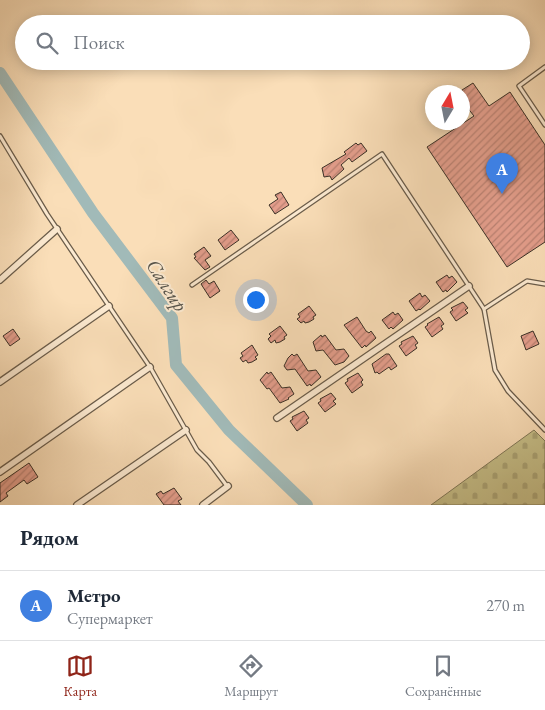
<!DOCTYPE html>
<html lang="ru">
<head>
<meta charset="utf-8">
<style>
  body { margin:0; font-family:"EB Garamond",serif; background:#f2f2f3; color:#1f2937 }
  .compass { position:absolute; left:425px; top:85px; width:45px; height:45px; border-radius:50%; background:#fff; box-shadow:0 2px 12px #0003; rotate:10deg }
  .you { position:absolute; left:255px; top:299px; width:18px; height:18px; margin:-12px; border:4px solid #fff; border-radius:50%; background:#1a73e8; box-shadow:0 0 0 8px #1a73e833 }
  .badge { display:grid; place-items:center; width:32px; height:32px; border-radius:50%; background:#8f2418; color:#fff; font-size:16px; font-weight:700 }
  .pin { position:absolute; translate:-50% -41px; filter:drop-shadow(0 1px 2px #0008) }
  .pin::after { content:''; position:absolute; top:26px; width:18px; height:15px; background:inherit; clip-path:polygon(0 0,100% 0,50% 100%) }
  .list { margin:0; padding:0; list-style:none }
  h2 { display:flex; justify-content:space-between; align-items:center; height:65px; margin:0; padding:0 20px; font-size:21px }
  h2 small { font-size:16px; font-weight:400; color:#747a83 }
  .list li { display:grid; grid-template-columns:32px 1fr auto; gap:15px; align-items:center; box-sizing:border-box; height:70px; padding:0 20px; border-top:1px solid #e0e1e3 }
  .list b { display:block; font-size:19px; white-space:nowrap }
  .list p { margin:0; font-size:16px; white-space:nowrap; color:#747a83 }
  .list em { font-size:16px; font-style:normal; color:#747a83 }
  .icon { flex:none; width:28px; height:28px; fill:none; stroke:currentColor; stroke-width:2; stroke-linecap:round; stroke-linejoin:round }
  .map { position:relative; flex:none; width:545px; height:505px; overflow:hidden }
  .search { position:absolute; background:#fff; box-shadow:0 2px 12px #0003; left:15px; right:15px; top:15px; height:55px; display:flex; align-items:center; gap:12px; box-sizing:border-box; padding:0 18px; border-radius:28px; color:#747a83; font-size:19px }
  .sheet { height:135px; background:#fff }
  nav { display:flex; justify-content:space-around; align-items:center; box-sizing:border-box; height:70px; border-top:1px solid #e0e1e3; background:#fff; font-size:14px; color:#747a83 }
  nav a { display:grid; justify-items:center; gap:2px }
  nav .on { color:#8f2418 }
  .map>svg:first-child { display:block }
  .cemetery { fill:url(#cemetery-stones); stroke:#807858 }
  .lines { fill:none; stroke-linecap:round; stroke-linejoin:round }
  .river { stroke:#a1bab8; stroke-width:12 }
  .building { fill:url(#building-hatch); stroke:#3a3026 }
  .lane-casing { stroke:#6a5c4a; stroke-width:5.5 }
  .street-casing { stroke:#6a5c4a; stroke-width:8 }
  .lane { stroke:#fcead1; stroke-width:3 }
  .street { stroke:#fcead1; stroke-width:5.5 }
  .labels { text-anchor:middle; dominant-baseline:central; stroke-width:4; stroke-linejoin:round; paint-order:stroke }
  .water-label { font-size:20px; font-style:italic; fill:#54524a; stroke:#fcead1 }
</style>
</head>
<body>
<div class="map">
<svg width="545" height="505" viewBox="0 0 545 505">
  <defs>
    <pattern id="cemetery-stones" width="16" height="16" patternUnits="userSpaceOnUse" patternTransform="scale(1.25)"><rect width="16" height="16" fill="#c6bf89"/><path d="M2 7V4a2 2 0 0 1 4 0v3zM10 15v-3a2 2 0 0 1 4 0v3z" fill="#aba476"/></pattern>
    <pattern id="building-hatch" width="6" height="6" patternUnits="userSpaceOnUse" patternTransform="scale(1.25)"><rect width="6" height="6" fill="#e49e8c"/><path d="M-1 1l2-2M0 6l6-6M5 7l2-2" fill="none" stroke="#ba8172"/></pattern>
  </defs>
  <rect width="100%" height="100%" fill="#fadeb8"/>
  <filter id="stains"><feTurbulence type="fractalNoise" baseFrequency=".004" numOctaves="4"/><feColorMatrix values="0 0 0 0 .2 0 0 0 0 .09 0 0 0 0 .02 0 0 0 .5 -.17"/></filter>
  <radialGradient id="worn" r=".72"><stop offset=".6" stop-color="#630" stop-opacity="0"/><stop offset="1" stop-color="#630" stop-opacity=".3"/></radialGradient>
  <polygon class="cemetery" points="534,430 545,441 545,505 431,505"/>
  <g class="lines">
    <polyline class="river" points="0,73 93,213 172,318 176,365 229,430 307,505"/>
  </g>
  <g class="building">
    <polygon points="473,83 489,106 510,92 545,145 545,242 507,267 427,147 474,116 462,101 462,90"/>
    <polygon points="356,143 358,145 361,143 367,151 352,162 349,158 341,165 344,169 332,180 330,176 324,177 322,168 346,154 344,152"/>
    <polygon points="281,192 289,205 275,214 269,205 278,199 275,195"/>
    <polygon points="231,230 239,240 225,250 218,240"/>
    <polygon points="204,247 211,256 205,260 210,267 205,270 194,258 196,257 194,254"/>
    <polygon points="447,275 449,278 452,276 457,282 447,292 446,290 443,292 436,282"/>
    <polygon points="206,280 209,284 214,281 220,291 210,298 201,284"/>
    <polygon points="420,293 422,297 425,295 430,301 420,310 419,309 416,311 409,301"/>
    <polygon points="463,302 468,308 465,310 468,313 456,321 450,312 453,310 451,308"/>
    <polygon points="309,306 316,315 313,317 314,319 309,322 305,323 304,321 301,323 297,319 300,317 298,314"/>
    <polygon points="393,312 395,315 398,313 403,320 393,329 391,327 389,329 382,320"/>
    <polygon points="357,317 366,331 369,333 371,331 376,338 366,347 365,345 362,348 344,325"/>
    <polygon points="439,317 444,324 441,326 443,329 432,337 425,327 428,325 427,324"/>
    <polygon points="280,326 287,335 284,337 285,339 280,342 276,343 275,340 271,343 268,339 271,336 269,334"/>
    <polygon points="13,329 20,339 10,346 3,336"/>
    <polygon points="533,331 539,344 526,350 521,336"/>
    <polygon points="321,335 322,337 325,335 336,350 344,349 349,356 344,362 335,365 323,350 316,351 313,342"/>
    <polygon points="413,336 418,343 415,345 417,348 406,356 399,346 402,344 401,342"/>
    <polygon points="252,345 258,355 255,357 257,359 252,362 248,363 246,360 243,362 240,358 243,356 241,353"/>
    <polygon points="292,354 294,356 297,354 308,371 316,370 321,377 311,386 310,384 307,386 295,369 287,370 284,366 288,358"/>
    <polygon points="386,354 389,354 397,366 391,370 389,367 379,374 377,372 375,373 372,364"/>
    <polygon points="267,372 268,374 271,372 282,388 290,387 294,394 288,398 289,399 280,403 269,388 267,389 260,380"/>
    <polygon points="358,373 363,380 361,382 363,385 352,393 345,383 348,381 347,379"/>
    <polygon points="331,393 336,399 333,401 336,404 325,412 318,403 321,401 320,399"/>
    <polygon points="304,411 309,418 306,420 308,423 297,431 290,421 293,419 292,417"/>
    <polygon points="29,463 38,477 27,484 24,480 6,493 8,496 0,502 0,483"/>
    <polygon points="174,488 182,499 178,501 181,505 164,505 156,494 161,491 163,494"/>
  </g>
  <g class="lines">
    <g class="lane-casing">
      <g id="lane">
        <polyline points="545,67 519,86 545,125"/>
        <polyline points="0,136 47,214 150,367 197,450 209,462 227,486"/>
        <polyline points="192,285 382,154 484,309 527,281 545,284"/>
        <polyline points="484,309 495,370 508,391 545,430"/>
      </g>
    </g>
    <g class="street-casing">
      <g id="street">
        <polyline points="0,280 57,229"/>
        <polyline points="0,382 109,306"/>
        <polyline points="277,418 469,286"/>
        <polyline points="0,472 150,367"/>
        <polyline points="77,505 186,430"/>
        <polyline points="203,505 228,486"/>
      </g>
    </g>
    <use href="#lane" class="lane"/>
    <use href="#street" class="street"/>
  </g>
  <g class="labels">
    <g class="water-label">
      <text transform="translate(167 285) rotate(57)">Салгир</text>
    </g>
  </g>
  <rect width="100%" height="100%" filter="url(#stains)"/>
  <rect width="100%" height="100%" fill="url(#worn)"/>
</svg>
<svg class="compass" viewBox="-18 -18 36 36"><path d="M0-13l5 13h-10z" fill="#e53935"/><path d="M0 13l5-13h-10z" fill="#747a83"/></svg>
<div class="you"></div>
<div class="pin badge" style="left:502px;top:194px;background:#3f7fe0">A</div>
<div class="search"><svg class="icon" aria-label="search" viewBox="0 0 24 24"><circle cx="10" cy="10" r="6"/><path d="M15 15l6 6"/></svg>Поиск</div>
</div>
<section class="sheet">
<h2>Рядом<small></small></h2>
<ul class="list">
<li><span class="badge" style="background:#3f7fe0">A</span><div><b>Метро</b><p>Супермаркет</p></div><em>270 m</em></li>
</ul>
</section>
<nav>
<a class="on"><svg class="icon" aria-label="map" viewBox="0 0 24 24"><path d="M3 6l6-2 6 2 6-2v14l-6 2-6-2-6 2zM9 4v14M15 6v14"/></svg>Карта</a>
<a><svg class="icon" aria-label="directions" viewBox="0 0 24 24"><path d="M12 3l9 9-9 9-9-9zM9 14v-3h6M13 9l2 2-2 2"/></svg>Маршрут</a>
<a><svg class="icon" aria-label="saved" viewBox="0 0 24 24"><path d="M7 4h10v16l-5-4-5 4z"/></svg>Сохранённые</a>
</nav>
</body>
</html>
